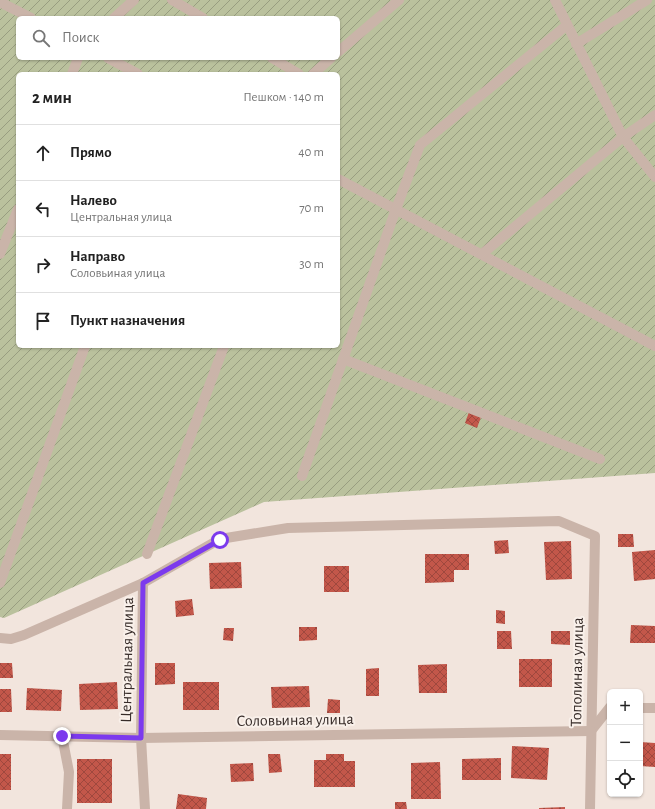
<!DOCTYPE html>
<html lang="ru">
<head>
<meta charset="utf-8">
<style>
  body { margin:0; font-family:"Alegreya Sans",sans-serif; background:#f6f6f6; color:#222 }
  .controls { position:absolute; right:12px; bottom:12px; display:grid; overflow:hidden; border-radius:6px; box-shadow:0 1px 3px #0004 }
  .controls button { width:36px; height:36px; display:grid; place-items:center; padding:0; border:0; border-bottom:1px solid #e0e0e0; background:#fff; color:#222; font:20px sans-serif }
  .stop { position:absolute; width:12px; height:12px; margin:-9px; border:3px solid #7c3aed; border-radius:50%; background:#fff }
  .stop.end { background:#7c3aed; border-color:#fff; box-shadow:0 1px 4px #0008 }
  .list { margin:0; padding:0; list-style:none }
  h2 { display:flex; justify-content:space-between; align-items:center; height:52px; margin:0; padding:0 16px; font-size:17px }
  h2 small { font-size:13px; font-weight:400; color:#767676 }
  .list li { display:grid; grid-template-columns:26px 1fr auto; gap:12px; align-items:center; box-sizing:border-box; height:56px; padding:0 16px; border-top:1px solid #e0e0e0 }
  .list b { display:block; font-size:15px; white-space:nowrap }
  .list p { margin:0; font-size:13px; white-space:nowrap; color:#767676 }
  .list em { font-size:13px; font-style:normal; color:#767676 }
  .icon { flex:none; width:22px; height:22px; fill:none; stroke:currentColor; stroke-width:2; stroke-linecap:round; stroke-linejoin:round }
  .map { position:relative; flex:none; width:655px; height:809px; overflow:hidden }
  .search { position:absolute; background:#fff; box-shadow:0 1px 3px #0004; left:16px; top:16px; width:324px; height:44px; display:flex; align-items:center; gap:10px; box-sizing:border-box; padding:0 14px; border-radius:6px; color:#767676; font-size:15px }
  .panel { position:absolute; background:#fff; box-shadow:0 1px 3px #0004; left:16px; top:72px; width:324px; height:276px; border-radius:6px }
  .map>svg:first-child { display:block }
  .garden { fill:url(#garden-furrows); fill-rule:evenodd }
  .building { fill:url(#building-cross-hatch) }
  .lines { fill:none; stroke-linecap:round; stroke-linejoin:round }
  .minor { stroke:#cab4a9; stroke-width:10 }
  .route { stroke:#7c3aed; stroke-width:5 }
  .labels { text-anchor:middle; dominant-baseline:central; stroke-width:4; stroke-linejoin:round; paint-order:stroke }
  .street-label { font-size:16px; fill:#372c29; stroke:#f9f0ea }
</style>
</head>
<body>
<div class="map">
<svg width="655" height="809" viewBox="0 0 655 809">
  <defs>
    <pattern id="garden-furrows" width="10" height="10" patternUnits="userSpaceOnUse"><rect width="10" height="10" fill="#bac19d"/><path d="M-1 1l2-2M0 10L10 0M9 11l2-2" fill="none" stroke="#989d80"/></pattern>
    <pattern id="building-cross-hatch" width="8" height="8" patternUnits="userSpaceOnUse"><rect width="8" height="8" fill="#c3574a"/><path d="M0 0l8 8M0 8l8-8" fill="none" stroke="#9f483e"/></pattern>
  </defs>
  <rect width="100%" height="100%" fill="#f2e5dd"/>
  <path class="garden" d="M0,0H655V473L264,502L4,618L0,617ZM18,18H338V58H18ZM18,74H338V346H18Z"/>
  <g class="building">
    <polygon points="469,412 481,417 477,428 465,423"/>
    <polygon points="618,534 633,534 634,547 618,547"/>
    <polygon points="508,540 509,553 495,554 494,541"/>
    <polygon points="571,541 572,579 546,580 544,542"/>
    <polygon points="655,550 655,579 634,581 632,552"/>
    <polygon points="425,554 469,554 469,570 454,570 454,582 425,583"/>
    <polygon points="241,562 242,588 210,589 209,563"/>
    <rect x="324" y="566" width="25" height="26"/>
    <polygon points="192,599 194,615 176,617 175,601"/>
    <polygon points="496,610 505,611 505,624 496,623"/>
    <polygon points="631,625 655,626 655,643 630,643"/>
    <polygon points="299,627 317,627 317,640 299,641"/>
    <polygon points="224,628 234,628 233,641 223,640"/>
    <polygon points="497,631 511,631 512,649 497,649"/>
    <polygon points="551,631 570,631 570,645 551,644"/>
    <rect x="519" y="659" width="33" height="28"/>
    <polygon points="0,663 12,663 13,678 0,678"/>
    <polygon points="155,663 175,663 175,684 155,685"/>
    <polygon points="447,664 447,693 419,693 418,665"/>
    <polygon points="379,668 379,696 366,696 366,669"/>
    <polygon points="117,682 118,709 80,710 79,684"/>
    <rect x="183" y="682" width="36" height="28"/>
    <polygon points="309,686 310,707 272,708 271,687"/>
    <polygon points="27,688 62,690 61,711 26,710"/>
    <polygon points="0,689 11,689 12,712 0,712"/>
    <polygon points="328,699 340,700 340,713 327,713"/>
    <polygon points="640,742 655,743 655,767 640,766"/>
    <polygon points="512,746 549,748 547,780 511,778"/>
    <rect x="0" y="754" width="11" height="36"/>
    <polygon points="268,754 280,754 282,772 269,773"/>
    <polygon points="326,754 344,754 344,761 355,761 355,787 314,787 314,760 326,760"/>
    <polygon points="501,758 501,780 462,780 462,759"/>
    <rect x="77" y="759" width="35" height="44"/>
    <polygon points="440,762 441,799 411,799 411,763"/>
    <polygon points="253,763 254,781 231,782 230,764"/>
    <polygon points="178,794 207,798 206,809 176,809"/>
    <polygon points="395,802 406,802 407,809 395,809"/>
    <polygon points="565,807 565,809 539,809 539,808"/>
  </g>
  <g class="lines">
    <g class="minor">
      <polyline points="172,0 203,18"/>
      <polyline points="555,0 623,137 655,177"/>
      <polyline points="0,2 31,18"/>
      <polyline points="114,18 134,0"/>
      <polyline points="576,44 647,0"/>
      <polyline points="338,52 399,0"/>
      <polyline points="108,58 138,74"/>
      <polyline points="272,58 299,74"/>
      <polyline points="72,74 78,58"/>
      <polyline points="313,74 331,58"/>
      <polyline points="338,179 655,346"/>
      <polyline points="0,254 18,209"/>
      <polyline points="482,254 623,137 655,115"/>
      <polyline points="343,359 600,459"/>
      <polyline points="302,476 396,209 420,145 567,25"/>
      <polyline points="147,554 224,346"/>
      <polyline points="0,583 85,346"/>
      <polyline points="143,583 141,738 145,809"/>
      <polyline points="0,638 11,639 24,635 143,583 220,539 288,528 559,521 595,536 590,809"/>
      <polyline points="640,708 655,708"/>
      <polyline points="591,731 610,707"/>
      <polyline points="0,735 141,738 591,731"/>
      <polyline points="62,736 69,772 67,809"/>
    </g>
  </g>
  <g class="lines">
    <polyline class="route" points="62,736 141,738 143,583 220,540"/>
  </g>
  <g class="labels">
    <g class="street-label">
      <text transform="translate(127 660) rotate(-89)">Центральная улица</text>
      <text transform="translate(577 672) rotate(-89)">Тополиная улица</text>
      <text transform="translate(295 720) rotate(-1)">Соловьиная улица</text>
    </g>
  </g>
</svg>
<div class="controls">
<button>+</button>
<button>−</button>
<button><svg class="icon" aria-label="locate" viewBox="0 0 24 24"><circle cx="12" cy="12" r="6"/><path d="M12 2v4M12 18v4M2 12h4M18 12h4"/></svg></button>
</div>
<div class="stop" style="left:220px;top:540px"></div>
<div class="stop end" style="left:62px;top:736px"></div>
<div class="search"><svg class="icon" aria-label="search" viewBox="0 0 24 24"><circle cx="10" cy="10" r="6"/><path d="M15 15l6 6"/></svg>Поиск</div>
<section class="panel">
<h2>2 мин<small>Пешком · 140 m</small></h2>
<ul class="list">
<li><svg class="icon" aria-label="ahead" viewBox="0 0 24 24"><path d="M12 20V5M6 11l6-6 6 6"/></svg><div><b>Прямо</b></div><em>40 m</em></li>
<li><svg class="icon" aria-label="left" viewBox="0 0 24 24"><path d="M17 20v-9H6M10 6l-5 5 5 5"/></svg><div><b>Налево</b><p>Центральная улица</p></div><em>70 m</em></li>
<li><svg class="icon" aria-label="right" viewBox="0 0 24 24"><path d="M7 20v-9h11M14 6l5 5-5 5"/></svg><div><b>Направо</b><p>Соловьиная улица</p></div><em>30 m</em></li>
<li><svg class="icon" aria-label="arrive" viewBox="0 0 24 24"><path d="M6 21V4h12l-3 4 3 4H6"/></svg><div><b>Пункт назначения</b></div></li>
</ul>
</section>
</div>
</body>
</html>
